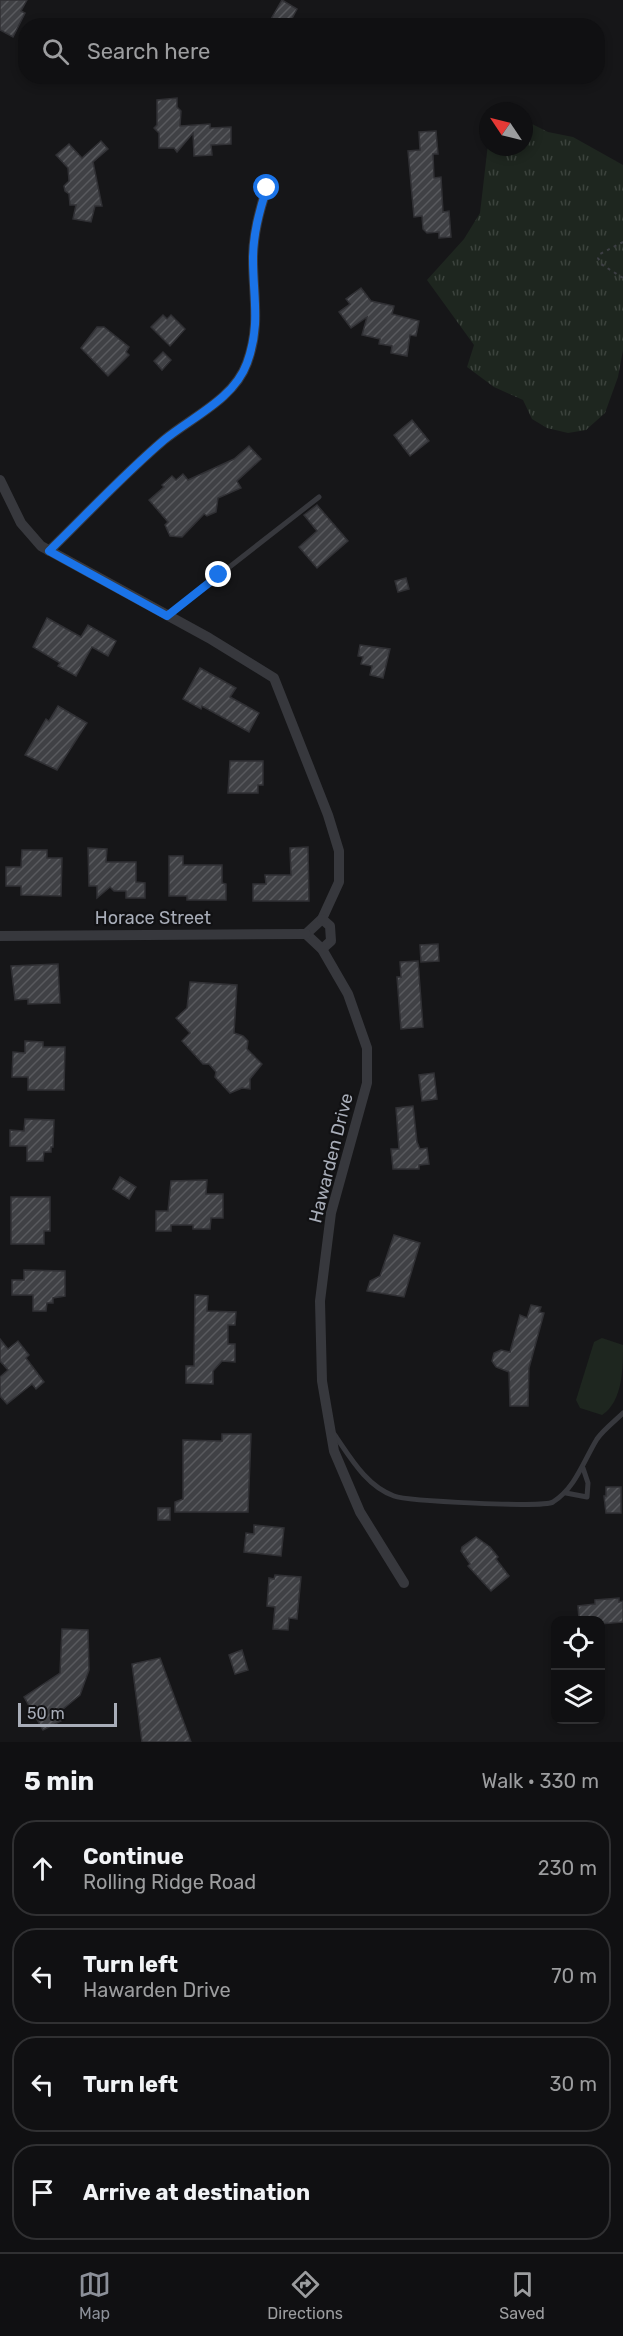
<!DOCTYPE html>
<html lang="en">
<head>
<meta charset="utf-8">
<style>
  body { margin:0; font-family:Rubik,sans-serif; background:#19191b; color:#f1f3f6 }
  .controls { position:absolute; right:18px; bottom:18px; display:grid; overflow:hidden; border-radius:12px; box-shadow:0 3px 9px #0003 }
  .controls button { width:54px; height:54px; display:grid; place-items:center; padding:0; border:0; border-bottom:2px solid #303032; background:#101012; color:#f1f3f6; font:30px sans-serif }
  .compass { position:absolute; left:479px; top:102px; width:54px; height:54px; border-radius:50%; background:#101012; box-shadow:0 3px 9px #0003; rotate:305deg }
  .scale { position:absolute; left:18px; bottom:15px; width:99px; box-sizing:border-box; padding-left:6px; border:3px solid #a8adb8; border-top:0; font-size:16px; line-height:21px; white-space:nowrap; color:#a8adb8; -webkit-text-stroke:4px #111113; paint-order:stroke }
  .stop { position:absolute; width:18px; height:18px; margin:-14px; border:4px solid #1a73e8; border-radius:50%; background:#fff }
  .stop.end { background:#1a73e8; border-color:#fff; box-shadow:0 2px 6px #0008 }
  .list { margin:0; padding:0; list-style:none }
  h2 { display:flex; justify-content:space-between; align-items:center; height:78px; margin:0; padding:0 24px; font-size:26px }
  h2 small { font-size:20px; font-weight:400; color:#9c9d9f }
  .list li { display:grid; grid-template-columns:39px 1fr auto; gap:18px; align-items:center; box-sizing:border-box; height:96px; margin:0 12px 12px; padding:0 12px; border:2px solid #303032; border-radius:24px }
  .list b { display:block; font-size:22px; white-space:nowrap }
  .list p { margin:0; font-size:20px; white-space:nowrap; color:#9c9d9f }
  .list em { font-size:20px; font-style:normal; color:#9c9d9f }
  .icon { flex:none; width:33px; height:33px; fill:none; stroke:currentColor; stroke-width:2; stroke-linecap:round; stroke-linejoin:round }
  .map { position:relative; flex:none; width:623px; height:1742px; overflow:hidden }
  .search { position:absolute; background:#101012; box-shadow:0 3px 9px #0003; left:18px; right:18px; top:18px; height:66px; display:flex; align-items:center; gap:15px; box-sizing:border-box; padding:0 21px; border-radius:24px; color:#9c9d9f; font-size:22px }
  .sheet { height:510px; background:#101012 }
  nav { display:flex; justify-content:space-around; align-items:center; box-sizing:border-box; height:84px; border-top:2px solid #303032; background:#101012; font-size:16px; color:#9c9d9f }
  nav a { display:grid; justify-items:center; gap:3px }
  nav .on { color:#8c9099 }
  .map>svg:first-child { display:block }
  .grass { fill:url(#grass-tufts) }
  .pitch { fill:#1e261f }
  .building { fill:url(#building-hatch); stroke:#303034; stroke-width:1.5 }
  .lines { fill:none; stroke-linecap:round; stroke-linejoin:round }
  .path { stroke:#3d3f44; stroke-width:2; stroke-dasharray:3 4.5; stroke-linecap:butt }
  .service { stroke:#37383d; stroke-width:5 }
  .minor { stroke:#37383d; stroke-width:10 }
  .route { stroke:#1a73e8; stroke-width:8 }
  .labels { text-anchor:middle; dominant-baseline:central; stroke-width:4.5; stroke-linejoin:round; paint-order:stroke }
  .street-label { font-size:18px; fill:#a8adb8; stroke:#111113 }
</style>
</head>
<body>
<div class="map">
<svg width="623" height="1742" viewBox="0 0 623 1742">
  <defs>
    <pattern id="grass-tufts" width="24" height="20" patternUnits="userSpaceOnUse" patternTransform="scale(1.5)"><rect width="24" height="20" fill="#1e261f"/><path d="M3 7l-1-3M5 7V3M7 7l1-3M15 17l-1-3M17 17v-4M19 17l1-3" fill="none" stroke="#3c433d"/></pattern>
    <pattern id="building-hatch" width="6" height="6" patternUnits="userSpaceOnUse" patternTransform="scale(1.5)"><rect width="6" height="6" fill="#404145"/><path d="M-1 1l2-2M0 6l6-6M5 7l2-2" fill="none" stroke="#595a5e"/></pattern>
  </defs>
  <rect width="100%" height="100%" fill="#161618"/>
  <polygon class="grass" points="524,120 548,132 573,137 623,165 623,350 618,377 605,413 586,430 568,433 547,428 532,419 523,400 494,387 467,367 474,345 427,280 464,239 480,213 488,144 488,147 524,147"/>
  <path class="pitch" d="M602,1338L623,1345C623,1368 623,1401 602,1415L580,1408L576,1400L594,1342Z"/>
  <g class="building">
    <polygon points="0,0 27,0 21,11 25,13 13,37 0,30"/>
    <polygon points="282,0 297,9 288,26 267,26"/>
    <polygon points="177,98 177,107 181,111 180,126 210,124 210,128 231,127 231,144 211,145 212,155 194,156 193,133 177,152 174,148 159,148 159,133 154,128 157,125 157,100"/>
    <polygon points="436,131 438,154 433,154 434,178 441,177 443,212 449,211 451,237 439,238 439,232 427,233 423,229 422,216 414,217 408,151 420,150 419,132"/>
    <polygon points="101,141 108,149 93,162 102,206 95,206 91,222 73,219 76,205 70,205 69,194 65,191 64,186 69,181 68,168 56,155 69,144 82,158"/>
    <polygon points="361,288 371,301 394,306 392,314 419,321 416,336 410,335 407,356 391,353 392,346 379,344 380,339 362,335 367,317 351,328 339,312 350,304 346,299"/>
    <polygon points="163,315 167,319 171,315 185,329 170,346 151,327"/>
    <polygon points="97,327 104,327 129,347 126,352 129,355 108,376 81,348"/>
    <polygon points="163,352 171,360 162,370 154,361"/>
    <polygon points="412,420 429,441 410,456 394,435"/>
    <polygon points="249,446 261,459 237,481 241,488 218,498 216,512 207,516 204,514 182,537 170,536 165,525 168,522 149,500 164,487 162,485 172,476 176,480 183,474 188,480 234,459"/>
    <polygon points="317,505 348,541 317,568 299,547 317,531 304,515"/>
    <polygon points="406,578 409,589 398,592 395,581"/>
    <polygon points="47,618 81,637 88,625 116,641 108,656 92,647 76,676 58,666 60,663 33,647"/>
    <polygon points="360,645 390,649 383,678 370,675 372,666 361,664 363,657 358,656"/>
    <polygon points="200,668 236,688 230,697 259,713 249,732 202,706 201,709 183,699"/>
    <polygon points="58,706 87,723 57,770 25,755 46,719 49,721"/>
    <polygon points="230,761 263,761 263,785 258,785 258,793 228,793"/>
    <polygon points="308,847 309,901 253,901 253,884 266,884 265,875 291,875 290,848"/>
    <polygon points="88,848 107,849 106,862 136,862 136,882 145,883 145,898 126,898 126,891 114,891 110,887 97,898 97,886 89,886"/>
    <polygon points="22,850 47,850 47,858 62,858 61,896 21,895 21,886 6,886 6,867 21,867"/>
    <polygon points="169,856 183,856 183,865 222,865 222,883 226,884 226,900 187,900 187,896 169,896"/>
    <polygon points="438,944 439,961 421,962 420,945"/>
    <polygon points="418,961 423,1027 401,1029 397,977 401,977 400,962"/>
    <polygon points="58,964 60,1003 28,1004 28,999 15,1000 11,966"/>
    <polygon points="190,982 237,985 234,1033 243,1036 248,1041 247,1049 262,1064 250,1079 250,1089 242,1088 230,1093 215,1077 216,1072 209,1064 203,1064 182,1041 190,1033 176,1018 187,1008"/>
    <polygon points="25,1041 43,1042 43,1047 65,1047 64,1090 28,1090 28,1077 12,1077 13,1052 25,1053"/>
    <polygon points="434,1073 437,1099 422,1101 419,1075"/>
    <polygon points="413,1106 417,1142 420,1149 427,1148 429,1164 419,1165 419,1169 393,1169 391,1149 399,1149 396,1108"/>
    <polygon points="25,1119 54,1120 53,1147 51,1147 51,1152 44,1152 43,1161 27,1161 27,1146 10,1146 10,1130 24,1131"/>
    <polygon points="120,1177 136,1187 129,1199 113,1189"/>
    <polygon points="207,1180 206,1194 223,1194 223,1218 211,1218 210,1229 193,1229 193,1225 171,1225 171,1231 156,1231 156,1211 168,1211 171,1181"/>
    <polygon points="11,1197 50,1197 50,1231 44,1231 44,1244 11,1244"/>
    <polygon points="394,1235 420,1243 404,1297 367,1291 370,1281 380,1276"/>
    <polygon points="24,1270 65,1271 65,1296 53,1298 53,1303 47,1303 46,1311 33,1311 33,1295 12,1295 12,1280 24,1280"/>
    <polygon points="195,1295 208,1296 207,1311 236,1312 235,1325 228,1325 228,1344 235,1344 235,1362 222,1361 213,1371 213,1384 186,1383 186,1366 194,1366"/>
    <polygon points="531,1305 541,1307 539,1312 544,1313 529,1368 528,1406 510,1406 509,1372 496,1367 492,1361 494,1353 501,1350 510,1352 520,1315 527,1318"/>
    <polygon points="0,1339 8,1349 18,1341 29,1355 26,1358 44,1382 36,1389 32,1384 7,1404 0,1396 0,1377 8,1370 0,1361"/>
    <polygon points="222,1434 251,1434 248,1512 175,1512 175,1502 183,1499 183,1440 222,1441"/>
    <polygon points="606,1487 621,1487 621,1513 606,1513 604,1496 606,1496"/>
    <rect x="158" y="1508" width="12" height="12"/>
    <polygon points="254,1525 284,1528 281,1556 244,1552 246,1533 254,1534"/>
    <polygon points="476,1537 490,1547 498,1557 496,1559 509,1576 491,1591 468,1566 470,1564 461,1551 462,1547"/>
    <polygon points="275,1575 301,1577 297,1619 289,1618 288,1630 273,1629 275,1607 267,1606 269,1578 274,1579"/>
    <polygon points="619,1598 619,1602 623,1601 623,1622 600,1624 600,1620 591,1620 590,1618 579,1619 578,1606 595,1604 595,1600"/>
    <polygon points="62,1629 88,1630 89,1670 80,1695 57,1714 61,1721 43,1730 24,1697 60,1673"/>
    <polygon points="242,1650 248,1670 235,1674 229,1655"/>
    <polygon points="160,1658 191,1742 142,1742 132,1664"/>
  </g>
  <g class="lines">
    <polyline class="path" points="623,242 600,254 598,258 601,264 623,278"/>
    <g class="service">
      <polyline points="168,615 319,497"/>
      <path d="M334,1434C350,1457 366,1486 394,1496C407,1501 543,1508 553,1502C576,1487 583,1462 597,1439C603,1430 615,1421 623,1413"/>
      <polyline points="566,1493 587,1497 588,1483 583,1468"/>
    </g>
    <g class="minor">
      <polyline points="0,480 21,523 41,546 209,638 274,678 328,815 339,851 339,882 322,919 306,934"/>
      <path d="M49,551C87,514 124,474 164,440C192,417 234,399 247,363C261,325 253,297 253,259C253,234 259,211 267,188"/>
      <polyline points="322,919 330,926 331,941 322,949"/>
      <polyline points="306,934 322,949 348,994 367,1048 367,1083 331,1213 320,1301 322,1381 334,1451 360,1512 404,1583"/>
      <polyline points="0,936 306,934"/>
    </g>
  </g>
  <g class="lines">
    <path class="route" d="M219,575L167,616L49,551C87,514 124,474 164,440C192,417 234,399 247,363C261,324 253,298 253,259C253,234 259,211 267,188"/>
  </g>
  <g class="labels">
    <g class="street-label">
      <text x="153" y="918">Horace Street</text>
      <text transform="translate(331 1158) rotate(-76)">Hawarden Drive</text>
    </g>
  </g>
</svg>
<div class="controls">
<button><svg class="icon" aria-label="locate" viewBox="0 0 24 24"><circle cx="12" cy="12" r="6"/><path d="M12 2v4M12 18v4M2 12h4M18 12h4"/></svg></button>
<button><svg class="icon" aria-label="layers" viewBox="0 0 24 24"><path d="M12 4l9 5-9 5-9-5zM3 14l9 5 9-5"/></svg></button>
</div>
<svg class="compass" viewBox="-18 -18 36 36"><path d="M0-13l5 13h-10z" fill="#e53935"/><path d="M0 13l5-13h-10z" fill="#9c9d9f"/></svg>
<div class="scale">50 m</div>
<div class="stop" style="left:267px;top:188px"></div>
<div class="stop end" style="left:219px;top:575px"></div>
<div class="search"><svg class="icon" aria-label="search" viewBox="0 0 24 24"><circle cx="10" cy="10" r="6"/><path d="M15 15l6 6"/></svg>Search here</div>
</div>
<section class="sheet">
<h2>5 min<small>Walk · 330 m</small></h2>
<ul class="list">
<li><svg class="icon" aria-label="ahead" viewBox="0 0 24 24"><path d="M12 20V5M6 11l6-6 6 6"/></svg><div><b>Continue</b><p>Rolling Ridge Road</p></div><em>230 m</em></li>
<li><svg class="icon" aria-label="left" viewBox="0 0 24 24"><path d="M17 20v-9H6M10 6l-5 5 5 5"/></svg><div><b>Turn left</b><p>Hawarden Drive</p></div><em>70 m</em></li>
<li><svg class="icon" aria-label="left" viewBox="0 0 24 24"><path d="M17 20v-9H6M10 6l-5 5 5 5"/></svg><div><b>Turn left</b></div><em>30 m</em></li>
<li><svg class="icon" aria-label="arrive" viewBox="0 0 24 24"><path d="M6 21V4h12l-3 4 3 4H6"/></svg><div><b>Arrive at destination</b></div></li>
</ul>
</section>
<nav>
<a class="on"><svg class="icon" aria-label="map" viewBox="0 0 24 24"><path d="M3 6l6-2 6 2 6-2v14l-6 2-6-2-6 2zM9 4v14M15 6v14"/></svg>Map</a>
<a><svg class="icon" aria-label="directions" viewBox="0 0 24 24"><path d="M12 3l9 9-9 9-9-9zM9 14v-3h6M13 9l2 2-2 2"/></svg>Directions</a>
<a><svg class="icon" aria-label="saved" viewBox="0 0 24 24"><path d="M7 4h10v16l-5-4-5 4z"/></svg>Saved</a>
</nav>
</body>
</html>
